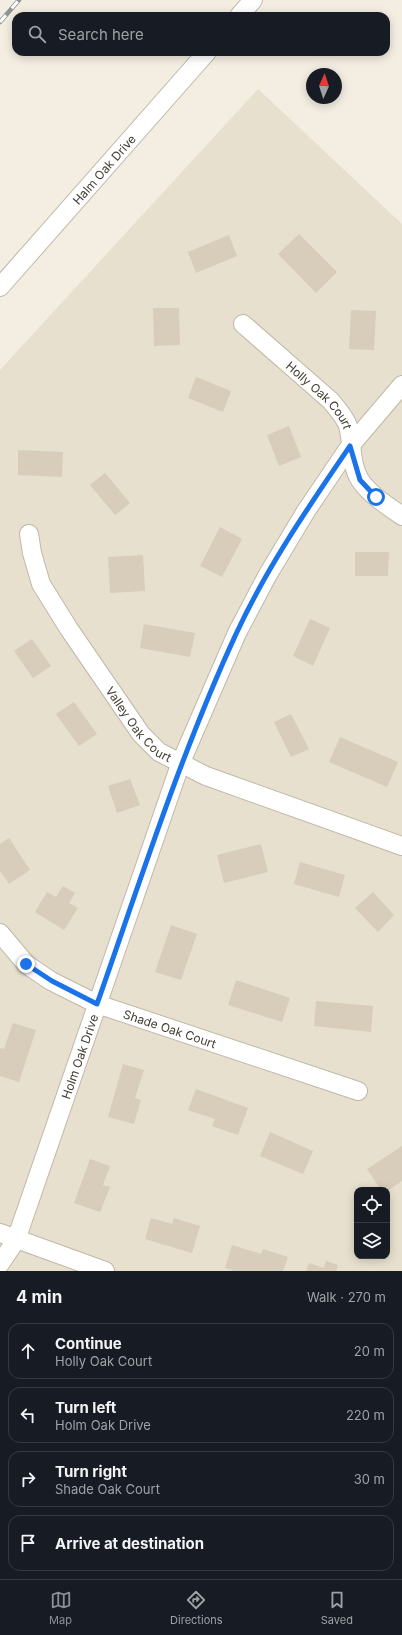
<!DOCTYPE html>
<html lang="en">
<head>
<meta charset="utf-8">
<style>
  body { margin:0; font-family:Inter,sans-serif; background:#242831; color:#f1f3f6 }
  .controls { position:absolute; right:12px; bottom:12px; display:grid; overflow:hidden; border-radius:8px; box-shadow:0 2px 10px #0003 }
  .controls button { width:36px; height:36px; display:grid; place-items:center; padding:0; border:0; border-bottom:1px solid #363941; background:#171b24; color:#f1f3f6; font:20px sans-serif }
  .compass { position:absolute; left:306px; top:68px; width:36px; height:36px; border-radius:50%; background:#171b24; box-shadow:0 2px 10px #0003; rotate:3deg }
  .stop { position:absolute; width:12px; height:12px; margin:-9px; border:3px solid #1a73e8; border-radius:50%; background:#fff }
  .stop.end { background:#1a73e8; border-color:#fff; box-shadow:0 1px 4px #0008 }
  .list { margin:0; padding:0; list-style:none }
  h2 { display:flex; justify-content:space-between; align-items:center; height:52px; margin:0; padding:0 16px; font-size:17px }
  h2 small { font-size:13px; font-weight:400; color:#9ea1a6 }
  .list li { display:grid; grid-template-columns:26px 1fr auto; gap:12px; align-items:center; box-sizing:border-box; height:56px; margin:0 8px 8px; padding:0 8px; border:1px solid #363941; border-radius:12px }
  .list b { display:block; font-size:15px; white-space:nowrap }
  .list p { margin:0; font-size:13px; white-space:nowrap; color:#9ea1a6 }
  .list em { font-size:13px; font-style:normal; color:#9ea1a6 }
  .icon { flex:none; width:22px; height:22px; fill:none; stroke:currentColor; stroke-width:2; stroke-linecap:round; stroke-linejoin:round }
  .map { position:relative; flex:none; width:402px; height:1271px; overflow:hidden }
  .search { position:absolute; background:#171b24; box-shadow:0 2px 10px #0003; left:12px; right:12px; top:12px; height:44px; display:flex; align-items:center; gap:10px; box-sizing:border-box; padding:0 14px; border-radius:12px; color:#9ea1a6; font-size:15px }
  .sheet { height:308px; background:#171b24 }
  nav { display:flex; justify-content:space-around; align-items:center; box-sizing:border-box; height:56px; border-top:1px solid #363941; background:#171b24; font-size:11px; color:#9ea1a6 }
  nav a { display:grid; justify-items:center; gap:2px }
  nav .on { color:#8c9099 }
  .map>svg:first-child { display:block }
  .residential { fill:#e7e0cf; fill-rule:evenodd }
  .building { fill:#d8ccba }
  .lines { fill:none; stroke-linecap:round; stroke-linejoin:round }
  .minor-casing { stroke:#c1b8a7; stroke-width:20 }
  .minor { stroke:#fff; stroke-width:18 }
  .rail-casing { stroke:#939393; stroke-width:4.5 }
  .rail { stroke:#fff; stroke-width:3; stroke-dasharray:9; stroke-linecap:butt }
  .route { stroke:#1a73e8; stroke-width:5 }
  .labels { text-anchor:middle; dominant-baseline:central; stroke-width:4; stroke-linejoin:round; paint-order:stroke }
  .street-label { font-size:12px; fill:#443d32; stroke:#fff }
</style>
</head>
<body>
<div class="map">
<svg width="402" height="1271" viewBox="0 0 402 1271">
  <rect width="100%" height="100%" fill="#f3ede2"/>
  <path class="residential" d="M258,89L402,224V1271H0V370ZM357,1190H387V1256H357Z"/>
  <g class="building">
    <polygon points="299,234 337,272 316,293 278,254"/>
    <polygon points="229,235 237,256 196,273 188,252"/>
    <polygon points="153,308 179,308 180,345 154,346"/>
    <polygon points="351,310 376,311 374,350 349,349"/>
    <polygon points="196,377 231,391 223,412 188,398"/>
    <polygon points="289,426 301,457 279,466 267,435"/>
    <polygon points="18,450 63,452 62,477 18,475"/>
    <polygon points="105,473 130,503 115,515 90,485"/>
    <polygon points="220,527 242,539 222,577 200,566"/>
    <polygon points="355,552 389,552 388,576 355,576"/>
    <polygon points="143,555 145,591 110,593 108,557"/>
    <polygon points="310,619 330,628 313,666 293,656"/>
    <polygon points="144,624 195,633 190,657 140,648"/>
    <polygon points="32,639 51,666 33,678 14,651"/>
    <polygon points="74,702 97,734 79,746 56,714"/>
    <polygon points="291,714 309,749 291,757 274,722"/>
    <polygon points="340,737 398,762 387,787 329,762"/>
    <polygon points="130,779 140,805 117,813 108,786"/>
    <polygon points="9,838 30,870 9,884 0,871 0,844"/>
    <polygon points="261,844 268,872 224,883 217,855"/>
    <polygon points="300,862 345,875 339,897 294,884"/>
    <polygon points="63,886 75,893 69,903 78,908 64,930 35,912 47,892 56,897"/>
    <polygon points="373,892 394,915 378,932 355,908"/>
    <polygon points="171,925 197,934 181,980 155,972"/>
    <polygon points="236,980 290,998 282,1022 228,1005"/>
    <polygon points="316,1001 373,1006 371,1032 314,1026"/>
    <polygon points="13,1023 36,1030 19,1082 0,1076 0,1048 4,1049"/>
    <polygon points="123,1064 144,1070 135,1098 141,1100 134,1124 108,1117"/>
    <polygon points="196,1089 248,1108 238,1135 212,1126 215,1119 188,1110"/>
    <polygon points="270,1132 313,1151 303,1174 260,1156"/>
    <polygon points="402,1146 402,1181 387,1191 381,1190 367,1169"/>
    <polygon points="90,1159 110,1166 103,1185 110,1187 100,1212 74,1203"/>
    <polygon points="151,1218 172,1224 174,1218 200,1226 192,1253 145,1239"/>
    <polygon points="232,1245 261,1254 263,1249 288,1257 283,1271 234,1271 225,1268"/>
    <polygon points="326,1261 338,1265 336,1271 306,1271 309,1263 324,1268"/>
  </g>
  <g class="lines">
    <g class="minor-casing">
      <g id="minor">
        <polyline points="239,16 253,0"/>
        <path id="s1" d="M0,287L207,52"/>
        <path id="s2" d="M243,324L331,401C337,409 345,417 348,426C353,444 350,464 360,480C370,495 388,506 402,516"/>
        <path id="s3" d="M29,534L32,553L41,584L69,629L141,734L159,752L206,776L402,846"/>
        <path id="s4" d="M0,933L26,964L51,981L97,1004L358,1091"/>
        <polyline points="0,1233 105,1271"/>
        <path id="s5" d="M0,1264L16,1240L181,762L237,633L267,576L306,511L350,446L402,385"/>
      </g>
    </g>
    <use href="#minor" class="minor"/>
    <g class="rail-casing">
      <polyline id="rail" points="0,22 19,0"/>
    </g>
    <use href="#rail" class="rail"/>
  </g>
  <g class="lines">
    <path class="route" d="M26,964L52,981L97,1004C141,879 181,753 236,634C267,567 309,506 350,446L360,480L376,497"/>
  </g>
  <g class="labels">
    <g class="street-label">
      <text stroke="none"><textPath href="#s1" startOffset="157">Halm Oak Drive</textPath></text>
      <text stroke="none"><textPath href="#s2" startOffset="105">Holly Oak Court</textPath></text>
      <text stroke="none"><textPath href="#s3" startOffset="223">Valley Oak Court</textPath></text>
      <text stroke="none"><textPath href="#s4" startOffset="199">Shade Oak Court</textPath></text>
      <text stroke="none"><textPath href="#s5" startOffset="223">Holm Oak Drive</textPath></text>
    </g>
  </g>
</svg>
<div class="controls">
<button><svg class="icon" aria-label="locate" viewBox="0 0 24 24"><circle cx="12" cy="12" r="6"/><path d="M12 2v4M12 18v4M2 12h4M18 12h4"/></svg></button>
<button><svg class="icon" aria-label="layers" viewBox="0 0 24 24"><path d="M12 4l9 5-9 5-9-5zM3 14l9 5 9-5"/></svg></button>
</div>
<svg class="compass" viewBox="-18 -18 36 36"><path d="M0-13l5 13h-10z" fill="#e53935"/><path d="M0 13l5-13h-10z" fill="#9ea1a6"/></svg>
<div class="stop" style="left:376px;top:497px"></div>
<div class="stop end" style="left:26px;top:964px"></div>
<div class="search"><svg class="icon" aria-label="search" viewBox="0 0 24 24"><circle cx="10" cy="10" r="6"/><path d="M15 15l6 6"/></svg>Search here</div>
</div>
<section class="sheet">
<h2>4 min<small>Walk · 270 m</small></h2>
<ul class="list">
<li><svg class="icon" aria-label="ahead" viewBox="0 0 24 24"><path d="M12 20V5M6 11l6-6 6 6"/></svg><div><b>Continue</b><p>Holly Oak Court</p></div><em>20 m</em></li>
<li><svg class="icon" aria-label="left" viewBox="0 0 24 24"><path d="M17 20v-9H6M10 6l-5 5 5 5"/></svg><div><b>Turn left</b><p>Holm Oak Drive</p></div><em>220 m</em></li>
<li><svg class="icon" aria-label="right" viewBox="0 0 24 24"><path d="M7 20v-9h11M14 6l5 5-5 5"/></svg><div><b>Turn right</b><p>Shade Oak Court</p></div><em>30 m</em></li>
<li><svg class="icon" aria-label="arrive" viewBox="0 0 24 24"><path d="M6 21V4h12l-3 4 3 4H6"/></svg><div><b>Arrive at destination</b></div></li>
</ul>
</section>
<nav>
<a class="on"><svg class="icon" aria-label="map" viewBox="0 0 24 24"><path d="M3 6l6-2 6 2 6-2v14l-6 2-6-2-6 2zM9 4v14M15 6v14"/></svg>Map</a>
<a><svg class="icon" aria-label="directions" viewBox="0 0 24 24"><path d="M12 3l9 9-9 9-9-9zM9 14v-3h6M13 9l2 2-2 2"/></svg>Directions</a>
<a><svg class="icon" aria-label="saved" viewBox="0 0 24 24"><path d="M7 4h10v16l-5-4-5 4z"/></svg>Saved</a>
</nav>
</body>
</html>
